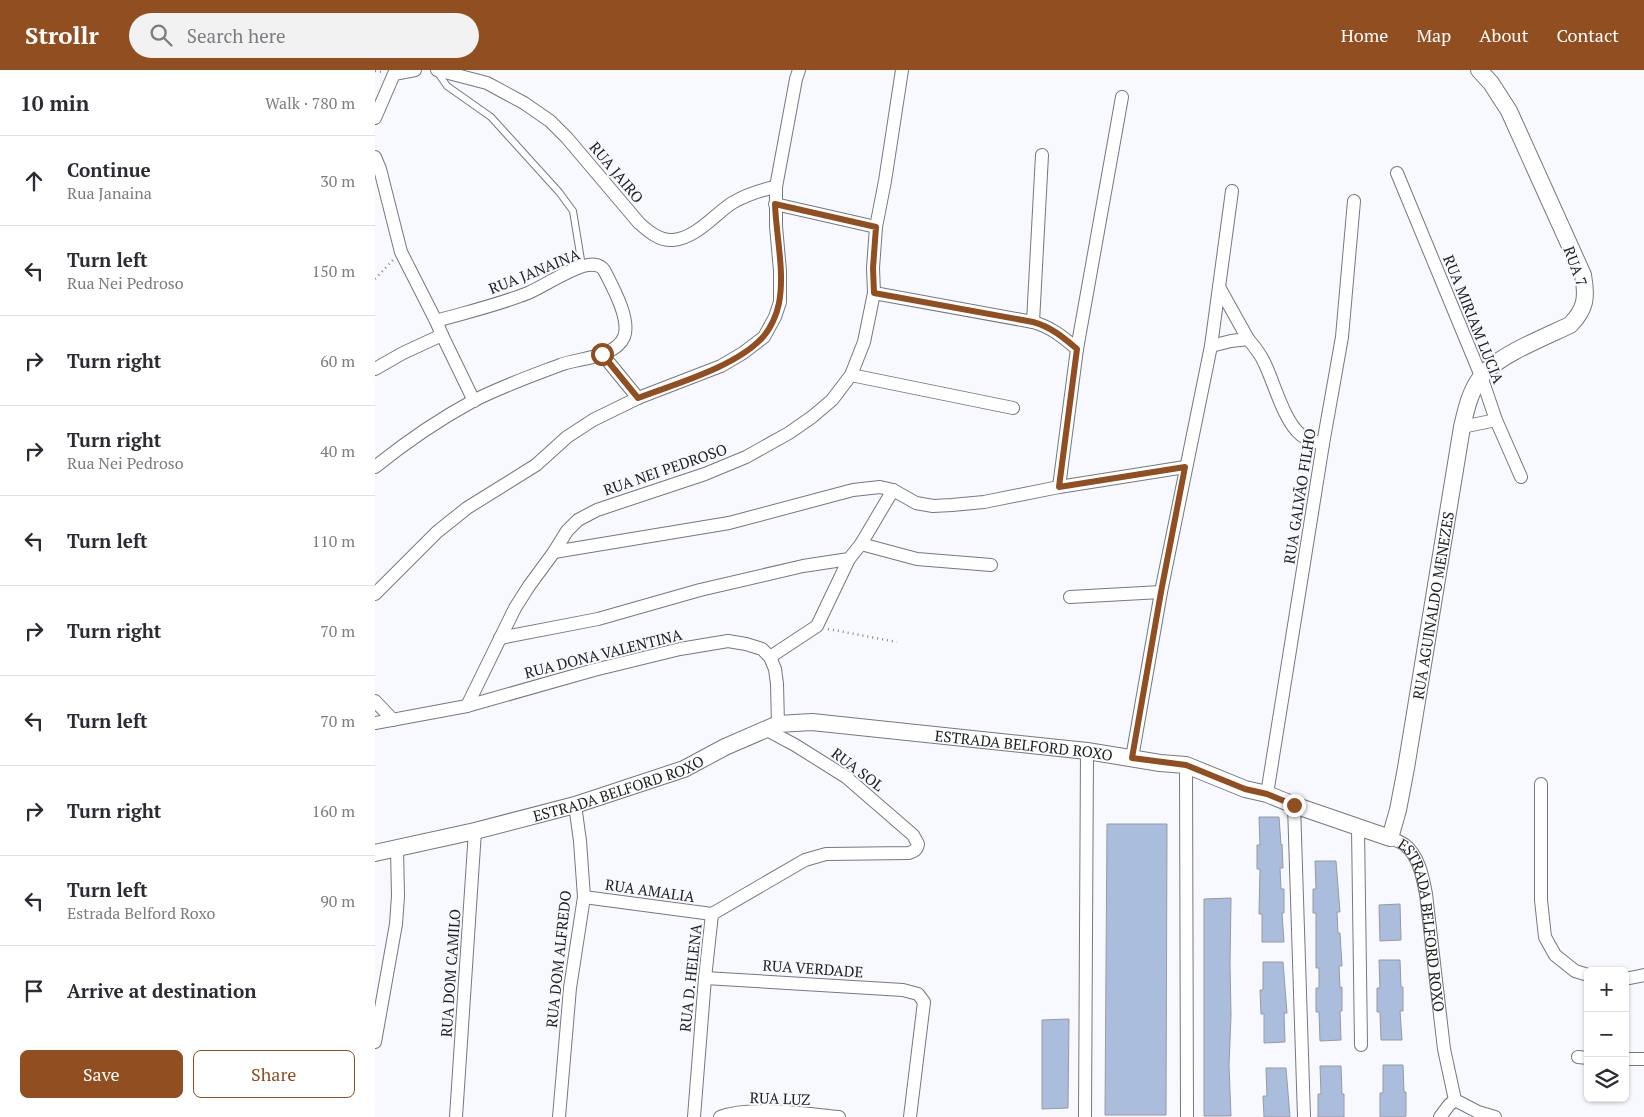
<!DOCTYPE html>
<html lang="en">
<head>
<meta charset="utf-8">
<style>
  body { margin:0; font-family:"PT Serif",serif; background:#f2f2f3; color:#2b2b33 }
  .controls { position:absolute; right:15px; bottom:15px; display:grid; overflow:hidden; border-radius:8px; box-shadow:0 1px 4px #0004 }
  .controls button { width:45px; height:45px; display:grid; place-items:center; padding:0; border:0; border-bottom:1px solid #e1e1e2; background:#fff; color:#2b2b33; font:25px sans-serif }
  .stop { position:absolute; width:15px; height:15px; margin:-11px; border:4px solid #914e20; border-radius:50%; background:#fff }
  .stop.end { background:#914e20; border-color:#fff; box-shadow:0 1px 5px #0008 }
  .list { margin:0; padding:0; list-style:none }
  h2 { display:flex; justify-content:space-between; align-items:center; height:65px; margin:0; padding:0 20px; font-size:21px }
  h2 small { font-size:16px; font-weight:400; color:#7c7c81 }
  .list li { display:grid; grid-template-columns:32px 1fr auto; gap:15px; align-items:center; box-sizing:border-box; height:90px; padding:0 20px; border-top:1px solid #e1e1e2 }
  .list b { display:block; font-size:19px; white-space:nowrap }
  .list p { margin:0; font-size:16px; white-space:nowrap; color:#7c7c81 }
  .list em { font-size:16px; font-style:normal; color:#7c7c81 }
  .actions { display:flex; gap:10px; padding:15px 20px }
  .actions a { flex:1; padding:11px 0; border:1px solid #914e20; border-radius:8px; text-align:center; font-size:18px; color:#914e20 }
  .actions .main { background:#914e20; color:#fff }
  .icon { flex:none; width:28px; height:28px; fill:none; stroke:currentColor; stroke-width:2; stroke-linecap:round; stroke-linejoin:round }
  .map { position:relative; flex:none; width:1269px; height:1047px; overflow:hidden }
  header { display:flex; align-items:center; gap:30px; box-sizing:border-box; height:70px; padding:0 25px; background:#914e20; color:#fff }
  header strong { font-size:24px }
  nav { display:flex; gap:28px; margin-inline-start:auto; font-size:18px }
  .search { width:350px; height:45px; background:#f2f2f3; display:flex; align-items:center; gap:12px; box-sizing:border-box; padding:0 18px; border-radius:28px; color:#7c7c81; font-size:19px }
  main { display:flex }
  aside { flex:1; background:#fff }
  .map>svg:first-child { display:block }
  .building { fill:#abbddd; stroke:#969aa0 }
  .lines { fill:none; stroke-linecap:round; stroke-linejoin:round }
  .lane-casing { stroke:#75787f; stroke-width:8 }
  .street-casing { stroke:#75787f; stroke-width:14 }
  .secondary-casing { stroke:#75787f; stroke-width:18 }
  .path { stroke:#85878a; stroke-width:2.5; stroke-dasharray:1 4; stroke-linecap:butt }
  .lane { stroke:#fff; stroke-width:6 }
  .street { stroke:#fff; stroke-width:12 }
  .secondary { stroke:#fff; stroke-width:16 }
  .route { stroke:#914e20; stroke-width:6 }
  .labels { text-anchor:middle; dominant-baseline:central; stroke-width:4; stroke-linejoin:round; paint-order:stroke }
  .street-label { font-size:15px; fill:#1c1e20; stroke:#f7f9fe }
</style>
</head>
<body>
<header>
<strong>Strollr</strong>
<div class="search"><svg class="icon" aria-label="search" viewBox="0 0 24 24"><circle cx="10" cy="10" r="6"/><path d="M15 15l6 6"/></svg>Search here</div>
<nav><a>Home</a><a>Map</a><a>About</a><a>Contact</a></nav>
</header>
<main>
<aside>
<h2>10 min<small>Walk · 780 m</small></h2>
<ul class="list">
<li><svg class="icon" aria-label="ahead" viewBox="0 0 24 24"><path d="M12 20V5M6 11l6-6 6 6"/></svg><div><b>Continue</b><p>Rua Janaina</p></div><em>30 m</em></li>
<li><svg class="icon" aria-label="left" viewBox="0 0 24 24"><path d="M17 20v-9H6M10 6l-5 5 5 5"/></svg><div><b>Turn left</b><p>Rua Nei Pedroso</p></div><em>150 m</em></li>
<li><svg class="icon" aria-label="right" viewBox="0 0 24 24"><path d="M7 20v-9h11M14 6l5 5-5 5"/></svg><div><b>Turn right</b></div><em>60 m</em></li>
<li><svg class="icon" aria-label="right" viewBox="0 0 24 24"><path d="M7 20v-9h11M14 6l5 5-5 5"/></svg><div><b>Turn right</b><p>Rua Nei Pedroso</p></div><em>40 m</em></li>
<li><svg class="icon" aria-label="left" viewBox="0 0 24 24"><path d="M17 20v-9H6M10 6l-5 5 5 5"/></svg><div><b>Turn left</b></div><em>110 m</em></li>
<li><svg class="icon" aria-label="right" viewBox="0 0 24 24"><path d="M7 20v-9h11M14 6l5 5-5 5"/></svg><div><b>Turn right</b></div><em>70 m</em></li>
<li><svg class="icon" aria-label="left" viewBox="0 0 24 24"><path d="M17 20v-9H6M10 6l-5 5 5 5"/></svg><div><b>Turn left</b></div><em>70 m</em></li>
<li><svg class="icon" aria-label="right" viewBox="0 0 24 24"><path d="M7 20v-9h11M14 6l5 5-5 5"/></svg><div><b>Turn right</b></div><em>160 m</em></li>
<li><svg class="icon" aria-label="left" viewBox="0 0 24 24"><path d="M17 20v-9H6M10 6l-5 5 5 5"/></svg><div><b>Turn left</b><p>Estrada Belford Roxo</p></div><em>90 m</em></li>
<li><svg class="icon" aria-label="arrive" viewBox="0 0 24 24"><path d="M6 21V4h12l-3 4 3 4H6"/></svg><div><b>Arrive at destination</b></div></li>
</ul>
<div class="actions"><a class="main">Save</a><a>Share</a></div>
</aside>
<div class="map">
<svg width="1269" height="1047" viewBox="0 0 1269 1047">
  <rect width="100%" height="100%" fill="#f7f9fe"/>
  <g class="building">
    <polygon points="884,747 904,747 906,775 907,774 908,798 905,798 906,819 909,819 909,843 907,843 909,872 887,872 887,844 884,844 885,799 882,799 882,775 885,775"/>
    <polygon points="732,754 792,754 791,1045 730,1045"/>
    <polygon points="940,791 961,791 965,842 962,842 963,863 965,863 967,896 964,896 965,918 967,917 967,941 965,941 966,970 945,971 944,942 941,942 941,918 944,918 944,898 941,898 941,843 938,843 938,819 941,819"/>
    <polygon points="856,828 855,894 856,945 854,996 856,1046 829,1046 829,829"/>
    <polygon points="1025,834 1026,870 1005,871 1004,835"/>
    <polygon points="1004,890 1025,890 1026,917 1028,917 1028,941 1025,941 1027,970 1006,970 1005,942 1002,942 1002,918 1005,918"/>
    <polygon points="888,892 908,892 912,943 909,943 910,972 889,973 889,944 886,944 885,920 888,920"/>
    <polygon points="694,949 693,1038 667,1039 667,950"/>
    <polygon points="1008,995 1028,995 1029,1022 1031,1022 1031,1046 1029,1047 1005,1047 1005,1023 1008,1023"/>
    <polygon points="945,996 966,996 967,1024 969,1024 969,1047 943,1047 943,1024 946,1024"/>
    <polygon points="891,998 911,998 915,1047 889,1047 888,1026 892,1026"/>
  </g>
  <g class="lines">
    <g class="lane-casing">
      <polyline id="lane" points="61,0 72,16 116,47 184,122 198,141 207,196"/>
    </g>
    <g class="street-casing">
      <g id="street">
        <path d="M62,0L112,13L149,33L175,51L192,68L264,153C273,161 284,171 298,170C321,168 339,145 357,133C371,125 385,120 401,117"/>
        <polyline points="0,48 19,4 40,0"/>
        <polyline points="0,87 5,99 26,182 61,251 67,265 99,331"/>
        <polyline points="1022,103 1106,306 1121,350 1146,407"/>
        <polyline points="400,134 501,157"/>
        <polyline points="844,217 873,269"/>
        <path d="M499,223L658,252C676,257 688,267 702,279L684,417"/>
        <polyline points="658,252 667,85"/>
        <path d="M836,276L856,271L873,269C879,276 885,283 889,292C899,312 909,352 926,365C933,370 940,372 948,374"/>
        <polyline points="702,279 747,27"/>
        <polyline points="227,284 263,328"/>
        <polyline points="0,299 28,283 67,265"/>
        <polyline points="476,305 638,338"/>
        <polyline points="1087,357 1121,350"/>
        <path d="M0,397C31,372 63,350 98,331C125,317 156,306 185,295C203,288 240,288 249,267C256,249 237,216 229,200C224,193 216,194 208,196C189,202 171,215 153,223C123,235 92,242 61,251"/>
        <polyline points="486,474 518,420"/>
        <polyline points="179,482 354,453 478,420 505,417 518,420 541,433 558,436 577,435 609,432 684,417 810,397"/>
        <polyline points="0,524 62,462 92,438 161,395 192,367 218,350 263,328 346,296 368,283 389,267 400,247 405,232 405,201 401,156 401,117 421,9 424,0"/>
        <polyline points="695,527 786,522"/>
        <polyline points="125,568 223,549 325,520 428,496 474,489 486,474 542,489 616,495"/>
        <polyline points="395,587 442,556 474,489"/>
        <polyline points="0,631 18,650"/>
        <polyline points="92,636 140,538 154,516 179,482 192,461 203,450 222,440 330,404 371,387 414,363 437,347 457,330 476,305 489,272 499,223 498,198 501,157 510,111 527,0"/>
        <polyline points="0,653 92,636 219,600 305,579 353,571 371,574 387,579 395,587 400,599 402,614 403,654"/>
        <polyline points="757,688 786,522 836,276 857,121"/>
        <polyline points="811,695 812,1047"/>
        <polyline points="1166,714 1166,830 1170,867 1180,885 1200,901 1213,905"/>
        <polyline points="892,724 948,374 967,267 979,131"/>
        <polyline points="919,735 929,1047"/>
        <polyline points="983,758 986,975"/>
        <path id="s1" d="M1015,768C1020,770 1026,772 1030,775C1044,786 1048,808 1051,824L1069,979L1080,1030L1103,1042L1120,1047"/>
        <polyline points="209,827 337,844"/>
        <polyline points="330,908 528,920 543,924 549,932 535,1047"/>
        <polyline points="1250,909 1269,905"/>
        <polyline points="0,972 21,854 23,826 22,778"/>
        <polyline points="1203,987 1213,988"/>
        <polyline points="1250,989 1269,989"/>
        <polyline points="81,1047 100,761"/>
        <polyline points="184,1047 195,918 209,827 205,771 200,735"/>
        <path d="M319,1047L330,908L337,844L430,790L451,784L534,783C539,781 542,780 543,774L538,765L471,707L420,675L390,659"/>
        <path d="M345,1047C376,1035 431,1044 464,1047"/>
        <polyline points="710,1047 712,681"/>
        <polyline points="1065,1047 1074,1035 1080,1030"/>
      </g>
    </g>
    <g class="secondary-casing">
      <g id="secondary">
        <path id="s2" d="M0,783L100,761L200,735L309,699L350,677L403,654L437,652L712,681L785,693L811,695L870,719L892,724L919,735L1015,768L1023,740L1031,698L1087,357C1091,340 1095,321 1106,307C1121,286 1170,267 1195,255C1211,239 1212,227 1208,205L1134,41L1116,13L1104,0"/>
      </g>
    </g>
    <g class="path">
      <polyline points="0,1 8,2"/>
      <polyline points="0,209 18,190"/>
      <polyline points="453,559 522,572"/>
    </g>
    <use href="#lane" class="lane"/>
    <use href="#street" class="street"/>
    <use href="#secondary" class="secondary"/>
  </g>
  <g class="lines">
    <path class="route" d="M227,284L263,328C300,314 361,297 388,267C396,258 402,244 404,233C410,202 401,165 400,134L501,157L498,198L499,223L658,252C676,257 688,267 702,279L684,417L810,397L786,522L757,688L811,695L870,719L892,724L919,735"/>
  </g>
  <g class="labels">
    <g class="street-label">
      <text transform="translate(242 102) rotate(50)">RUA JAIRO</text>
      <text transform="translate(1201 196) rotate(70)">RUA 7</text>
      <text transform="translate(159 201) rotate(-22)">RUA JANAINA</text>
      <text transform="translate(1099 249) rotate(68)">RUA MIRIAM LUCIA</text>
      <text transform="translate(290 399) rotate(-19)">RUA NEI PEDROSO</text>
      <text transform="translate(924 426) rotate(-81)">RUA GALVÃO FILHO</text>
      <text stroke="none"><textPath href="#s2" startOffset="1289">RUA AGUINALDO MENEZES</textPath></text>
      <text transform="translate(228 583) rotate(-14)">RUA DONA VALENTINA</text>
      <text stroke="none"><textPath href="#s2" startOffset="672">ESTRADA BELFORD ROXO</textPath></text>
      <text transform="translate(483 699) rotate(37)">RUA SOL</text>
      <text stroke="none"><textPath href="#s2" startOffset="252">ESTRADA BELFORD ROXO</textPath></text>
      <text transform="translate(275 820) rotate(8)">RUA AMALIA</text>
      <text stroke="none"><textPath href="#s1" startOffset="100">ESTRADA BELFORD ROXO</textPath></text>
      <text transform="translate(183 889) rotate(-84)">RUA DOM ALFREDO</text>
      <text transform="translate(438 898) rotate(4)">RUA VERDADE</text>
      <text transform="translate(75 903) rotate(-86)">RUA DOM CAMILO</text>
      <text transform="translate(315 908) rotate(-84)">RUA D. HELENA</text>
      <text transform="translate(405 1028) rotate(2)">RUA LUZ</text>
    </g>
  </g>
</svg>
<div class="controls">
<button>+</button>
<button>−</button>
<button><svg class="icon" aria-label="layers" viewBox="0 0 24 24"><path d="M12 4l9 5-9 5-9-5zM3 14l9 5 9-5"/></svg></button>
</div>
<div class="stop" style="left:227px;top:284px"></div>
<div class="stop end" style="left:919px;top:735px"></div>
</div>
</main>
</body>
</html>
